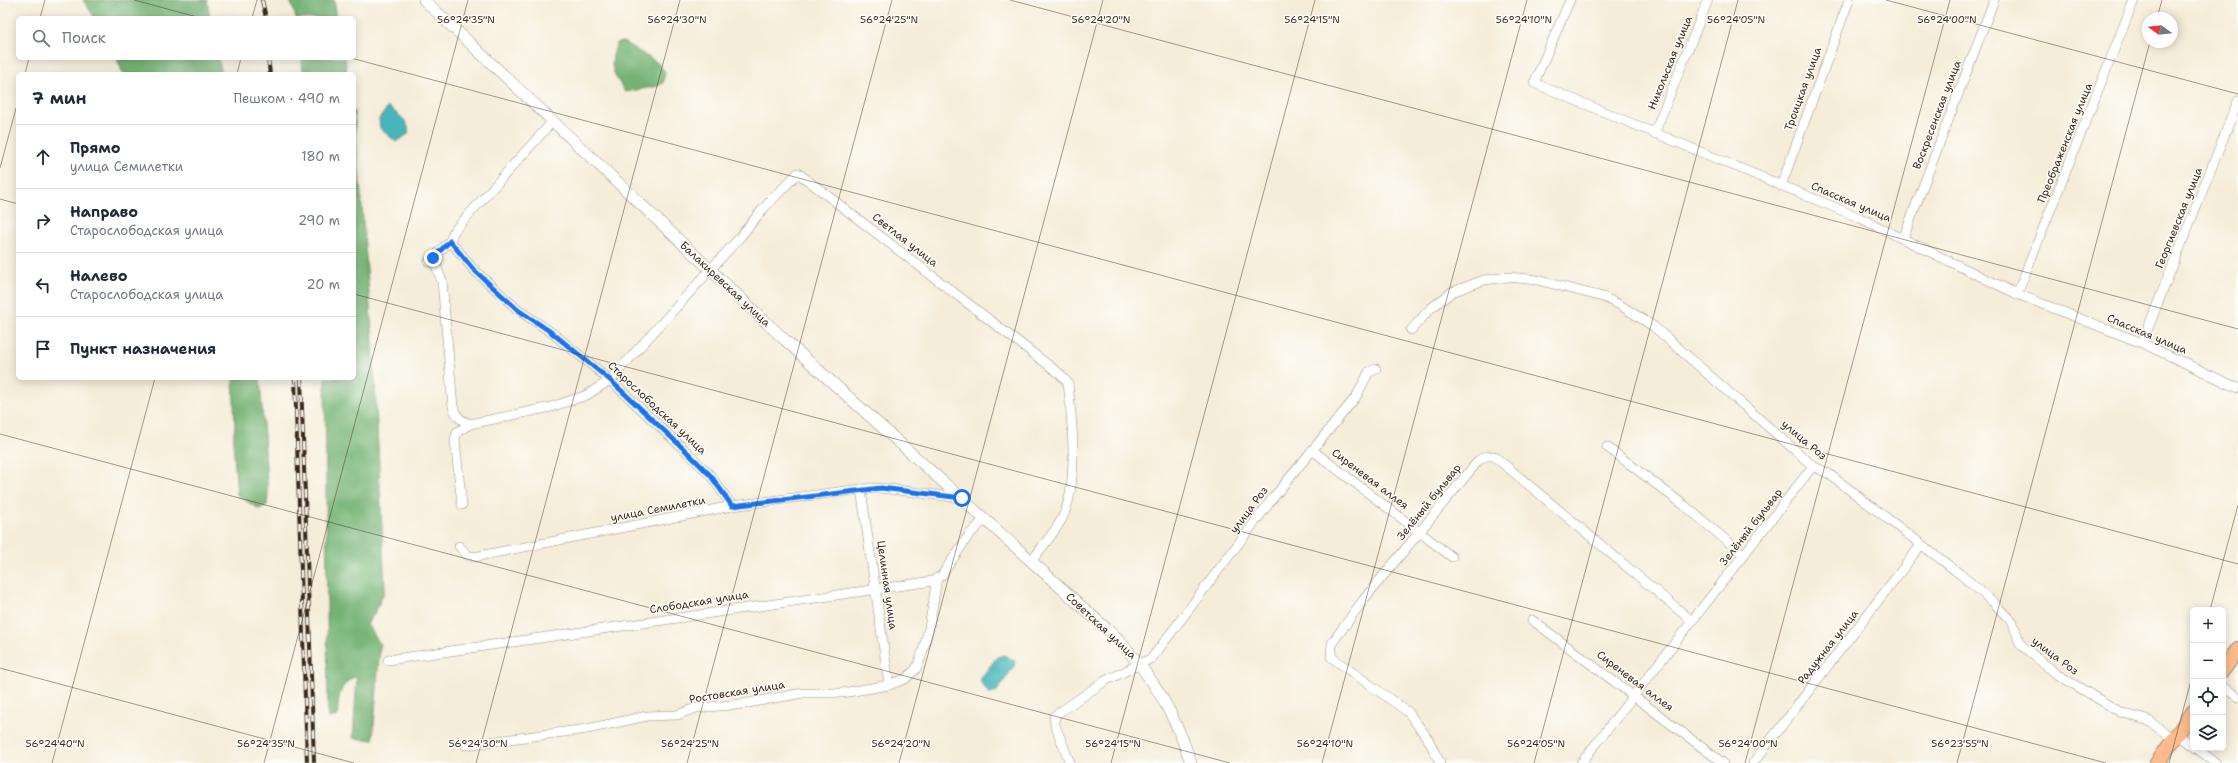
<!DOCTYPE html>
<html lang="ru">
<head>
<meta charset="utf-8">
<style>
  body { margin:0; font-family:"Shantell Sans",sans-serif; background:#f6f6f7; color:#1f2937 }
  .controls { position:absolute; right:12px; bottom:12px; display:grid; overflow:hidden; border-radius:6px; box-shadow:0 2px 10px #0003 }
  .controls button { width:36px; height:36px; display:grid; place-items:center; padding:0; border:0; border-bottom:1px solid #e0e1e3; background:#fff; color:#1f2937; font:20px sans-serif }
  .compass { position:absolute; left:2142px; top:12px; width:36px; height:36px; border-radius:50%; background:#fff; box-shadow:0 2px 10px #0003; rotate:285deg }
  .stop { position:absolute; width:12px; height:12px; margin:-9px; border:3px solid #1a73e8; border-radius:50%; background:#fff }
  .stop.end { background:#1a73e8; border-color:#fff; box-shadow:0 1px 4px #0008 }
  .list { margin:0; padding:0; list-style:none }
  h2 { display:flex; justify-content:space-between; align-items:center; height:52px; margin:0; padding:0 16px; font-size:17px }
  h2 small { font-size:13px; font-weight:400; color:#747a83 }
  .list li { display:grid; grid-template-columns:26px 1fr auto; gap:12px; align-items:center; box-sizing:border-box; height:64px; padding:0 16px; border-top:1px solid #e0e1e3 }
  .list b { display:block; font-size:15px; white-space:nowrap }
  .list p { margin:0; font-size:13px; white-space:nowrap; color:#747a83 }
  .list em { font-size:13px; font-style:normal; color:#747a83 }
  .icon { flex:none; width:22px; height:22px; fill:none; stroke:currentColor; stroke-width:2; stroke-linecap:round; stroke-linejoin:round }
  .map { position:relative; flex:none; width:2238px; height:763px; overflow:hidden }
  .search { position:absolute; background:#fff; box-shadow:0 2px 10px #0003; left:16px; top:16px; width:340px; height:44px; display:flex; align-items:center; gap:10px; box-sizing:border-box; padding:0 14px; border-radius:6px; color:#747a83; font-size:15px }
  .panel { position:absolute; background:#fff; box-shadow:0 2px 10px #0003; left:16px; top:72px; width:340px; height:308px; border-radius:6px }
  .map>svg:first-child { display:block }
  .forest { fill:#74b374; stroke:#586e49 }
  .water { fill:#46b6bb; stroke:#40706c }
  .lines { fill:none; stroke-linecap:round; stroke-linejoin:round }
  .minor-casing { stroke:#988c7c; stroke-width:10 }
  .tertiary-casing { stroke:#988c7c; stroke-width:12 }
  .primary-casing { stroke:#988c7c; stroke-width:16 }
  .minor { stroke:#fff; stroke-width:9 }
  .tertiary { stroke:#fff; stroke-width:11 }
  .primary { stroke:#fbbb8c; stroke-width:14 }
  .rail-casing { stroke:#3b2a1e; stroke-width:4 }
  .rail { stroke:#fdfcf7; stroke-width:2.5; stroke-dasharray:8; stroke-linecap:butt }
  .route { stroke:#1a73e8; stroke-width:5 }
  .ticks { fill:none; stroke:#3b2a1e; stroke-width:1; stroke-opacity:0.45 }
  .labels { text-anchor:middle; dominant-baseline:central; stroke-width:3; stroke-linejoin:round; paint-order:stroke }
  .street-label { font-size:11px; fill:#3b2a1e; stroke:#fdfcf7 }
  .ticks-label { font-size:10px; text-anchor:middle; fill:#3b2a1e; stroke:#fdfcf7; stroke-width:3; stroke-linejoin:round; paint-order:stroke }
</style>
</head>
<body>
<div class="map">
<svg width="2238" height="763" viewBox="0 0 2238 763">
  <rect width="100%" height="100%" fill="#fdfcf7"/>
  <filter id="ink" filterUnits="userSpaceOnUse"><feTurbulence type="fractalNoise" baseFrequency=".025" numOctaves="2"/><feDisplacementMap in="SourceGraphic" scale="8" xChannelSelector="R" yChannelSelector="G"/><feConvolveMatrix kernelMatrix="1 2 1 2 8 2 1 2 1" color-interpolation-filters="sRGB"/></filter>
  <filter id="wash" filterUnits="userSpaceOnUse"><feTurbulence type="fractalNoise" baseFrequency=".012" numOctaves="4" result="noise"/><feDisplacementMap in="SourceGraphic" scale="16" xChannelSelector="R" yChannelSelector="G"/><feGaussianBlur stdDeviation="0.9" result="paint"/><feColorMatrix in="noise" values="0 0 0 0 0 0 0 0 0 0 0 0 0 0 0 0 0 1.4 0 .05"/><feComposite in="paint" operator="in"/></filter>
  <g filter="url(#wash)">
    <rect width="100%" height="100%" fill="#f5edd9"/>
    <g class="forest">
      <polygon points="83,0 207,0 210,18 95,18"/>
      <polygon points="290,0 334,0 337,18 296,18"/>
      <path d="M623,42L658,63L665,72L663,83L658,86L625,92C612,70 608,68 617,43Z"/>
      <polygon points="117,58 218,58 222,74 123,74"/>
      <polygon points="302,58 345,58 347,74 303,74"/>
      <path d="M354,110L373,343L385,590L374,614L367,624L380,644L373,740L353,738L357,676C338,684 339,697 337,716L328,718L325,378H354Z"/>
      <polygon points="233,378 260,378 268,495 267,505 259,509 237,495 233,442 235,424"/>
    </g>
    <g class="water">
      <path d="M388,107C397,114 411,121 408,134L396,142L380,128L379,119Z"/>
      <polygon points="1004,655 1015,661 1014,666 997,691 994,693 989,693 981,683 981,678 997,657"/>
    </g>
  </g>
  <g filter="url(#ink)">
    <g class="lines">
      <g class="minor-casing">
        <g id="minor">
          <polyline points="1570,0 1534,83 1858,217 2017,294 2142,343 2238,388"/>
          <polyline points="1654,134 1708,0"/>
          <polyline points="1781,186 1849,0"/>
          <polyline points="1903,239 1994,0"/>
          <polyline points="450,241 473,269 518,310 551,332 610,380 687,452 711,476 732,506"/>
          <path d="M433,258L442,281L453,407C456,416 460,420 470,424L457,432L455,440L462,505"/>
          <polyline points="429,262 450,241 454,231 552,122"/>
          <polyline points="2017,294 2134,0"/>
          <polyline points="1411,330 1430,309 1452,292 1484,280 1508,277 1537,280 1603,297 1620,305 1653,326 1813,466 1829,474 1960,574 1993,602 2013,623 2020,644 2055,673 2120,712 2149,721 2174,739"/>
          <polyline points="2142,343 2238,101"/>
          <path d="M470,424L551,407L587,395L610,380L741,236L762,210L798,173L1060,374L1068,383C1072,421 1080,489 1060,522C1052,536 1040,549 1031,562"/>
          <polyline points="1607,447 1685,506 1744,555"/>
          <polyline points="1312,450 1452,557"/>
          <polyline points="861,489 889,685"/>
          <polyline points="459,546 467,555 474,557 732,506 861,489 881,488 962,498"/>
          <polyline points="1532,620 1723,763"/>
          <polyline points="388,660 933,581 942,575 969,535 985,519"/>
          <polyline points="2223,687 2238,697"/>
          <polyline points="2177,734 2193,746"/>
          <polyline points="465,745 587,729 647,716 677,715 696,708 743,704 803,693 842,693 889,685 905,679 916,669 921,657 929,628 937,578"/>
          <polyline points="2196,748 2216,763"/>
          <polyline points="1070,763 1055,725 1054,716 1105,681 1152,658 1273,498 1356,397 1369,372 1376,369"/>
          <polyline points="1440,763 1428,739 1408,712 1331,657 1332,643 1364,599 1479,460 1486,456 1494,456 1692,621"/>
          <polyline points="1581,763 1813,466"/>
          <polyline points="1753,763 1921,545"/>
        </g>
      </g>
      <g class="tertiary-casing">
        <path id="tertiary" d="M424,0L785,340L1118,639C1154,679 1174,712 1191,763"/>
      </g>
      <g class="primary-casing">
        <g id="primary">
          <polyline points="2223,670 2238,649"/>
          <polyline points="2157,763 2193,712"/>
        </g>
      </g>
      <use href="#minor" class="minor"/>
      <use href="#tertiary" class="tertiary"/>
      <use href="#primary" class="primary"/>
      <g class="rail-casing">
        <g id="rail">
          <polyline points="262,0 266,18"/>
          <polyline points="268,58 270,74"/>
          <polyline points="295,378 307,763"/>
          <polyline points="301,378 314,763"/>
        </g>
      </g>
      <use href="#rail" class="rail"/>
    </g>
  </g>
  <g class="lines" filter="url(#ink)">
    <polyline class="route" points="433,258 450,241 473,269 518,310 551,332 610,380 687,452 711,476 732,506 881,488 962,498"/>
  </g>
  <path class="ticks" d="M134,0L201,18M1010,0L2238,329M1886,0L2238,94M40,18L45,0M252,18L257,0M2157,18L2162,0M351,58L2238,564M25,74L29,58M237,74L241,58M0,168L18,101M0,199L18,204M354,294L2106,763M0,434L1230,763M2210,610L2238,505M0,668L354,763M52,763L155,378M264,763L468,0M476,763L680,0M687,763L892,0M899,763L1103,0M1111,763L1315,0M1322,763L1527,0M1534,763L1738,0M1745,763L1950,0M1957,763L2150,42M2169,763L2193,673"/>
  <g class="labels">
    <g class="street-label">
      <text transform="translate(1670 63) rotate(-68)">Никольская улица</text>
      <text transform="translate(1803 89) rotate(-70)">Троицкая улица</text>
      <text transform="translate(1937 115) rotate(-69)">Воскресенская улица</text>
      <text transform="translate(2065 143) rotate(-68)">Преображенская улица</text>
      <text transform="translate(1851 202) rotate(23)">Спасская улица</text>
      <text transform="translate(2179 218) rotate(-68)">Георгиевская улица</text>
      <text transform="translate(905 240) rotate(38)">Светлая улица</text>
      <text transform="translate(725 284) rotate(43)">Балакиревская улица</text>
      <text transform="translate(2147 334) rotate(23)">Спасская улица</text>
      <text transform="translate(657 408) rotate(43)">Старослободская улица</text>
      <text transform="translate(1804 440) rotate(40)">улица Роз</text>
      <text transform="translate(1370 479) rotate(37)">Сиреневая аллея</text>
      <text transform="translate(1429 502) rotate(-51)">Зелёный бульвар</text>
      <text transform="translate(658 509) rotate(-11)">улица Семилетки</text>
      <text transform="translate(1249 510) rotate(-53)">улица Роз</text>
      <text transform="translate(1751 527) rotate(-52)">Зелёный бульвар</text>
      <text transform="translate(887 585) rotate(82)">Целинная улица</text>
      <text transform="translate(699 602) rotate(-9)">Слободская улица</text>
      <text transform="translate(1101 626) rotate(43)">Советская улица</text>
      <text transform="translate(1828 647) rotate(-52)">Радужная улица</text>
      <text transform="translate(2055 656) rotate(37)">улица Роз</text>
      <text transform="translate(1635 681) rotate(37)">Сиреневая аллея</text>
      <text transform="translate(737 692) rotate(-9)">Ростовская улица</text>
    </g>
  </g>
  <g class="ticks-label">
    <text x="466" y="23">56°24'35"N</text>
    <text x="677" y="23">56°24'30"N</text>
    <text x="889" y="23">56°24'25"N</text>
    <text x="1101" y="23">56°24'20"N</text>
    <text x="1312" y="23">56°24'15"N</text>
    <text x="1524" y="23">56°24'10"N</text>
    <text x="1736" y="23">56°24'05"N</text>
    <text x="1947" y="23">56°24'00"N</text>
    <text x="55" y="747">56°24'40"N</text>
    <text x="266" y="747">56°24'35"N</text>
    <text x="478" y="747">56°24'30"N</text>
    <text x="690" y="747">56°24'25"N</text>
    <text x="901" y="747">56°24'20"N</text>
    <text x="1113" y="747">56°24'15"N</text>
    <text x="1325" y="747">56°24'10"N</text>
    <text x="1536" y="747">56°24'05"N</text>
    <text x="1748" y="747">56°24'00"N</text>
    <text x="1960" y="747">56°23'55"N</text>
  </g>
</svg>
<div class="controls">
<button>+</button>
<button>−</button>
<button><svg class="icon" aria-label="locate" viewBox="0 0 24 24"><circle cx="12" cy="12" r="6"/><path d="M12 2v4M12 18v4M2 12h4M18 12h4"/></svg></button>
<button><svg class="icon" aria-label="layers" viewBox="0 0 24 24"><path d="M12 4l9 5-9 5-9-5zM3 14l9 5 9-5"/></svg></button>
</div>
<svg class="compass" viewBox="-18 -18 36 36"><path d="M0-13l5 13h-10z" fill="#e53935"/><path d="M0 13l5-13h-10z" fill="#747a83"/></svg>
<div class="stop" style="left:962px;top:498px"></div>
<div class="stop end" style="left:433px;top:258px"></div>
<div class="search"><svg class="icon" aria-label="search" viewBox="0 0 24 24"><circle cx="10" cy="10" r="6"/><path d="M15 15l6 6"/></svg>Поиск</div>
<section class="panel">
<h2>7 мин<small>Пешком · 490 m</small></h2>
<ul class="list">
<li><svg class="icon" aria-label="ahead" viewBox="0 0 24 24"><path d="M12 20V5M6 11l6-6 6 6"/></svg><div><b>Прямо</b><p>улица Семилетки</p></div><em>180 m</em></li>
<li><svg class="icon" aria-label="right" viewBox="0 0 24 24"><path d="M7 20v-9h11M14 6l5 5-5 5"/></svg><div><b>Направо</b><p>Старослободская улица</p></div><em>290 m</em></li>
<li><svg class="icon" aria-label="left" viewBox="0 0 24 24"><path d="M17 20v-9H6M10 6l-5 5 5 5"/></svg><div><b>Налево</b><p>Старослободская улица</p></div><em>20 m</em></li>
<li><svg class="icon" aria-label="arrive" viewBox="0 0 24 24"><path d="M6 21V4h12l-3 4 3 4H6"/></svg><div><b>Пункт назначения</b></div></li>
</ul>
</section>
</div>
</body>
</html>
